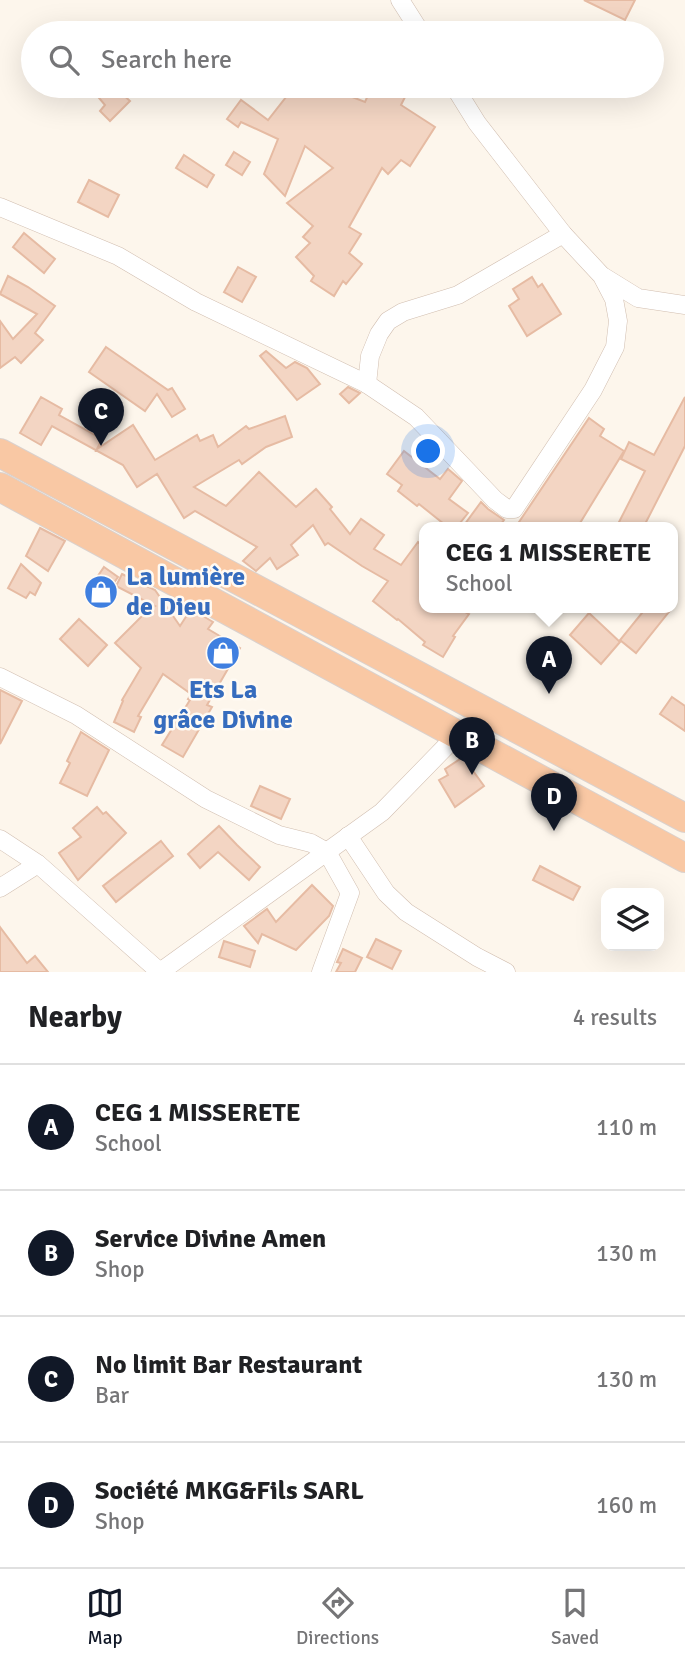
<!DOCTYPE html>
<html lang="en">
<head>
<meta charset="utf-8">
<style>
  body { margin:0; font-family:Signika,sans-serif; background:#f6f6f6; color:#202124 }
  .controls { position:absolute; right:21px; bottom:21px; display:grid; overflow:hidden; border-radius:14px; box-shadow:0 7px 28px #0002 }
  .controls button { width:63px; height:63px; display:grid; place-items:center; padding:0; border:0; border-bottom:2px solid #e0e0e0; background:#fff; color:#202124; font:35px sans-serif }
  .you { position:absolute; left:429px; top:452px; width:24px; height:24px; margin:-18px; border:5px solid #fff; border-radius:50%; background:#1a73e8; box-shadow:0 0 0 10px #1a73e833 }
  .badge { display:grid; place-items:center; width:46px; height:46px; border-radius:50%; background:#111827; color:#fff; font-size:23px; font-weight:700 }
  .pin { position:absolute; translate:-50% -58px; filter:drop-shadow(0 2px 4px #0008) }
  .pin::after { content:''; position:absolute; top:37px; width:24px; height:21px; background:inherit; clip-path:polygon(0 0,100% 0,50% 100%) }
  .popup { position:absolute; left:419px; top:522px; width:259px; height:91px; box-sizing:border-box; display:grid; place-content:center; border-radius:14px; background:#fff; filter:drop-shadow(0 2px 5px #0005); font-size:23px; white-space:nowrap; color:#757577 }
  .popup b { font-size:26px; color:#202124 }
  .popup::after { content:''; position:absolute; left:50%; top:100%; margin-left:-14px; border:14px solid transparent; border-top-color:#fff }
  .list { margin:0; padding:0; list-style:none }
  h2 { display:flex; justify-content:space-between; align-items:center; height:91px; margin:0; padding:0 28px; font-size:30px }
  h2 small { font-size:23px; font-weight:400; color:#757577 }
  .list li { display:grid; grid-template-columns:46px 1fr auto; gap:21px; align-items:center; box-sizing:border-box; height:126px; padding:0 28px; border-top:2px solid #e0e0e0 }
  .list b { display:block; font-size:26px; white-space:nowrap }
  .list p { margin:0; font-size:23px; white-space:nowrap; color:#757577 }
  .list em { font-size:23px; font-style:normal; color:#757577 }
  .icon { flex:none; width:38px; height:38px; fill:none; stroke:currentColor; stroke-width:2; stroke-linecap:round; stroke-linejoin:round }
  .map { position:relative; flex:none; width:685px; height:972px; overflow:hidden }
  .search { position:absolute; background:#fff; box-shadow:0 7px 28px #0002; left:21px; right:21px; top:21px; height:77px; display:flex; align-items:center; gap:18px; box-sizing:border-box; padding:0 24px; border-radius:38px; color:#757577; font-size:26px }
  .sheet { height:595px; background:#fff }
  nav { display:flex; justify-content:space-around; align-items:center; box-sizing:border-box; height:98px; border-top:2px solid #e0e0e0; background:#fff; font-size:19px; color:#757577 }
  nav a { display:grid; justify-items:center; gap:4px }
  nav .on { color:#111827 }
  .map>svg:first-child { display:block }
  .building { fill:#f3d5c3; stroke:#e6bba3; stroke-width:2 }
  .lines { fill:none; stroke-linecap:round; stroke-linejoin:round }
  .minor-casing { stroke:#d1beb0; stroke-width:19 }
  .trunk-casing { stroke:#dad1cd; stroke-width:30 }
  .minor { stroke:#fff; stroke-width:18 }
  .trunk { stroke:#f9c8a4; stroke-width:28 }
  .labels { text-anchor:middle; dominant-baseline:central; stroke-width:5; stroke-linejoin:round; paint-order:stroke }
  .shop-label { font-size:26px; font-weight:bold; fill:#366cbe; stroke:#fffaf3; text-anchor:start }
</style>
</head>
<body>
<div class="map">
<svg width="685" height="972" viewBox="0 0 685 972">
  <rect width="100%" height="100%" fill="#fdf6ec"/>
  <g class="building">
    <polygon points="584,0 635,0 625,20"/>
    <polygon points="89,86 109,86 116,94 119,91 130,101 110,121 100,111 105,105"/>
    <polygon points="265,86 324,86 365,102 369,93 377,96 381,86 402,86 409,89 401,105 435,127 410,166 401,160 388,174 382,168 349,227 361,234 349,253 362,264 346,284 343,281 334,296 311,281 314,276 296,257 310,243 303,237 313,226 287,203 333,168 305,146 285,196 264,174 278,139 241,122 238,127 227,119 241,100 268,120 286,97"/>
    <polygon points="234,152 250,162 242,175 226,165"/>
    <polygon points="184,155 214,175 207,187 176,168"/>
    <polygon points="89,180 119,195 108,217 78,202"/>
    <polygon points="24,233 55,259 44,273 13,247"/>
    <polygon points="238,267 256,277 242,302 224,292"/>
    <polygon points="8,276 28,287 55,306 35,333 43,340 21,363 15,357 0,368 0,321 13,339 37,314 0,294"/>
    <polygon points="532,277 538,287 542,284 561,314 527,336 509,306 519,299 513,289"/>
    <polygon points="106,347 168,390 172,388 185,409 172,417 157,394 145,411 89,372"/>
    <polygon points="266,351 286,368 295,362 307,368 320,384 297,400 260,356"/>
    <polygon points="348,387 360,393 349,403 340,394"/>
    <polygon points="41,397 62,409 59,415 102,439 97,449 133,425 155,460 197,435 200,441 213,435 218,447 246,426 249,429 285,416 292,437 266,447 242,464 239,460 194,487 226,506 259,472 296,507 316,489 332,507 330,509 350,534 361,519 384,535 374,549 401,565 418,542 425,549 425,608 458,608 469,614 453,636 455,637 443,657 423,645 425,642 398,619 397,620 373,601 388,581 362,566 328,543 325,545 313,525 291,545 298,555 277,569 270,558 256,571 243,561 257,547 195,511 184,518 157,474 137,487 123,465 52,426 41,445 20,433"/>
    <polygon points="685,397 685,446 643,528 616,528 645,471 621,459 629,442 654,455"/>
    <polygon points="589,418 604,429 600,436 624,451 577,528 515,528"/>
    <polygon points="404,451 440,479 448,469 462,481 449,499 468,513 456,528 449,528 419,504 417,506 398,491 402,485 387,474"/>
    <polygon points="481,502 488,509 504,520 498,528 462,528"/>
    <polygon points="40,528 65,541 48,571 26,556"/>
    <polygon points="21,564 41,583 35,595 30,592 26,598 8,588"/>
    <polygon points="104,567 118,577 99,604 85,595"/>
    <polygon points="122,574 155,590 180,626 191,609 213,622 208,629 240,648 207,705 212,707 183,757 162,745 190,700 188,699 191,694 163,674 138,716 141,717 134,732 114,722 123,701 122,700 141,668 115,643 147,611 155,606 116,586"/>
    <polygon points="646,608 672,608 636,653 620,640"/>
    <polygon points="589,613 620,642 601,664 570,635"/>
    <polygon points="79,619 107,645 88,666 60,639"/>
    <polygon points="0,690 22,701 0,744"/>
    <polygon points="672,697 685,706 685,731 660,714"/>
    <polygon points="81,732 109,750 87,796 60,783 70,763 67,761"/>
    <polygon points="463,757 484,786 455,807 439,780 448,775 445,769"/>
    <polygon points="260,786 290,799 281,819 251,806"/>
    <polygon points="97,807 103,814 106,812 126,833 78,880 59,853 81,837 73,828"/>
    <polygon points="219,826 237,845 260,867 249,880 218,852 200,868 188,854"/>
    <polygon points="161,841 173,856 116,902 103,886"/>
    <polygon points="540,866 580,887 573,900 533,880"/>
    <polygon points="312,885 333,906 329,916 296,950 262,934 258,943 244,926 267,909 276,922"/>
    <polygon points="0,927 27,963 35,956 48,972 0,972"/>
    <polygon points="376,939 401,951 392,969 367,957"/>
    <polygon points="224,941 255,951 250,967 219,957"/>
    <polygon points="343,949 362,958 355,972 336,972 341,963 337,962"/>
  </g>
  <g class="lines">
    <g class="minor-casing">
      <g id="minor">
        <polyline points="400,0 421,33"/>
        <polyline points="0,207 118,256 196,302 367,384 416,417 495,500 507,509 514,509 593,390 615,347 618,321 614,299 602,276 563,234 477,123 454,86"/>
        <polyline points="604,277 638,298 685,305"/>
        <polyline points="367,384 370,356 379,334 388,321 403,312 458,295 563,234"/>
        <polyline points="0,677 76,715 206,799 279,835 311,843 327,852 350,893 321,972"/>
        <polyline points="348,836 386,893 406,912 477,957 506,972"/>
        <polyline points="0,839 38,864 160,972"/>
        <polyline points="0,888 38,864"/>
        <polyline points="160,972 382,812 458,734"/>
      </g>
    </g>
    <g class="trunk-casing">
      <g id="trunk">
        <polyline points="0,453 685,818"/>
        <polyline points="0,487 685,858"/>
      </g>
    </g>
    <use href="#minor" class="minor"/>
    <use href="#trunk" class="trunk"/>
  </g>
  <defs>
    <g id="shop-disc" transform="scale(1.75)"><circle r="9.5" fill="#3f7fe0" stroke="#fffaf3"/><path d="M-5-2.5h2.3a2.7 3.5 0 0 1 5.4 0H5L5.5 6h-11ZM-1.5-2.5h3a1.5 2.3 0 0 0-3 0Z" fill="#fff"/></g>
  </defs>
  <g fill-rule="evenodd">
    <use href="#shop-disc" x="101" y="592"/>
    <use href="#shop-disc" x="223" y="653"/>
  </g>
  <g class="labels">
    <g class="shop-label">
      <text x="126" y="577">La lumière<tspan x="126" dy="30">de Dieu</tspan></text>
      <text x="223" y="690" text-anchor="middle">Ets La<tspan x="223" dy="30">grâce Divine</tspan></text>
    </g>
  </g>
</svg>
<div class="controls">
<button><svg class="icon" aria-label="layers" viewBox="0 0 24 24"><path d="M12 4l9 5-9 5-9-5zM3 14l9 5 9-5"/></svg></button>
</div>
<div class="you"></div>
<div class="pin badge" style="left:549px;top:694px">A</div>
<div class="popup"><b>CEG 1 MISSERETE</b>School</div>
<div class="pin badge" style="left:472px;top:775px">B</div>
<div class="pin badge" style="left:101px;top:446px">C</div>
<div class="pin badge" style="left:554px;top:831px">D</div>
<div class="search"><svg class="icon" aria-label="search" viewBox="0 0 24 24"><circle cx="10" cy="10" r="6"/><path d="M15 15l6 6"/></svg>Search here</div>
</div>
<section class="sheet">
<h2>Nearby<small>4 results</small></h2>
<ul class="list">
<li><span class="badge">A</span><div><b>CEG 1 MISSERETE</b><p>School</p></div><em>110 m</em></li>
<li><span class="badge">B</span><div><b>Service Divine Amen</b><p>Shop</p></div><em>130 m</em></li>
<li><span class="badge">C</span><div><b>No limit Bar Restaurant</b><p>Bar</p></div><em>130 m</em></li>
<li><span class="badge">D</span><div><b>Société MKG&amp;Fils SARL</b><p>Shop</p></div><em>160 m</em></li>
</ul>
</section>
<nav>
<a class="on"><svg class="icon" aria-label="map" viewBox="0 0 24 24"><path d="M3 6l6-2 6 2 6-2v14l-6 2-6-2-6 2zM9 4v14M15 6v14"/></svg>Map</a>
<a><svg class="icon" aria-label="directions" viewBox="0 0 24 24"><path d="M12 3l9 9-9 9-9-9zM9 14v-3h6M13 9l2 2-2 2"/></svg>Directions</a>
<a><svg class="icon" aria-label="saved" viewBox="0 0 24 24"><path d="M7 4h10v16l-5-4-5 4z"/></svg>Saved</a>
</nav>
</body>
</html>
